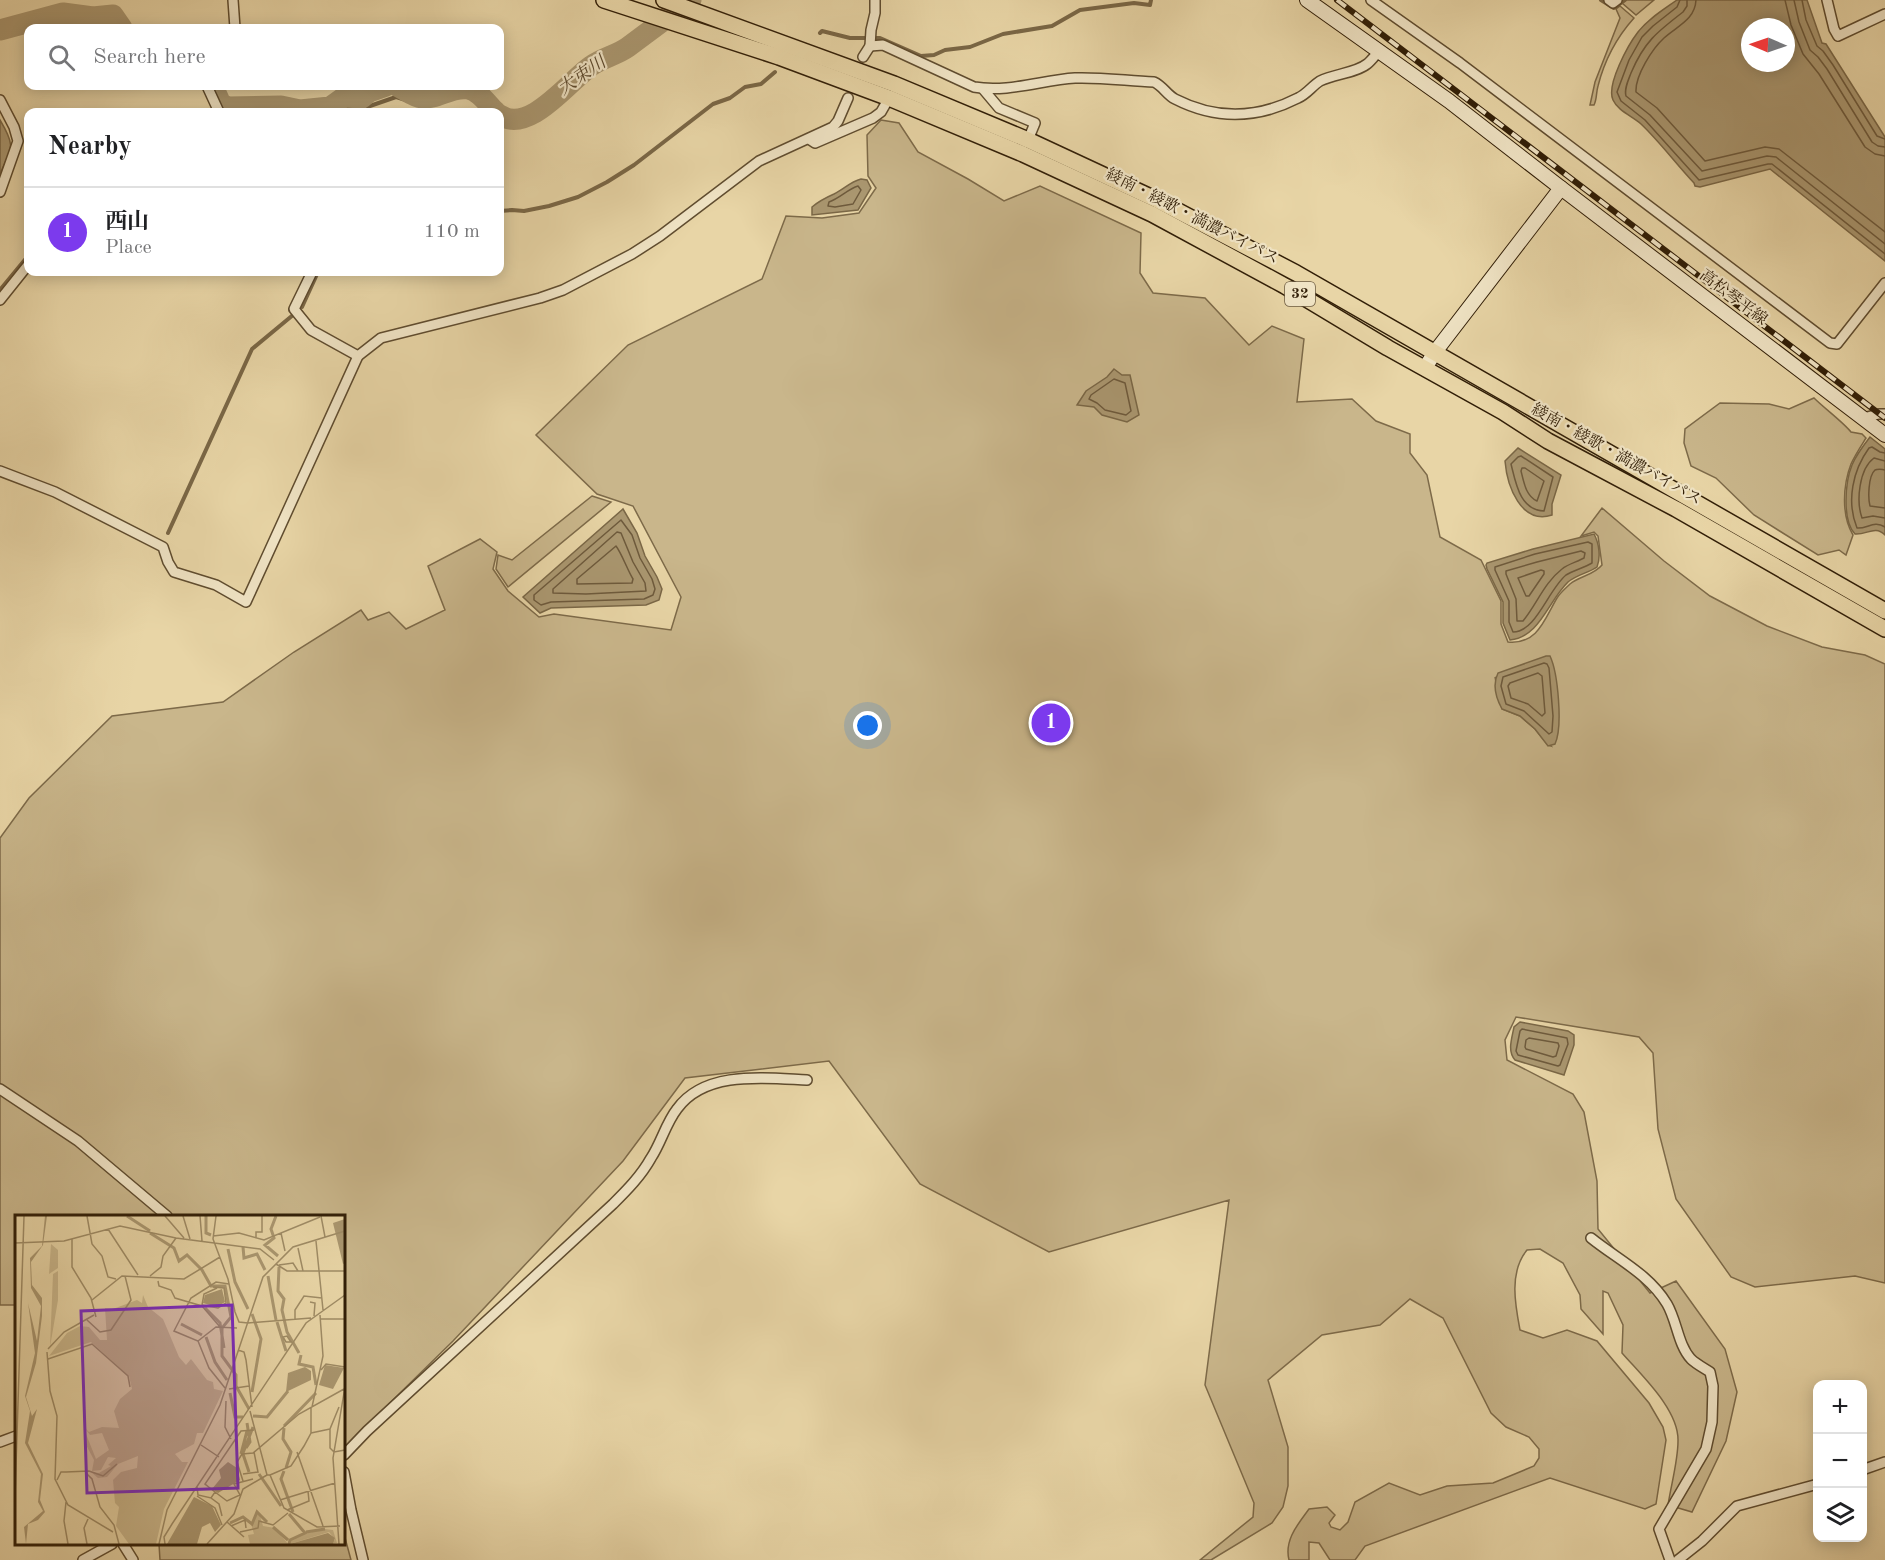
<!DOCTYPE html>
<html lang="en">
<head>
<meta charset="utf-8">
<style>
  body { margin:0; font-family:"Old Standard TT","Noto Serif JP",serif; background:#f6f6f6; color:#202124 }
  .controls { position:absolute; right:18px; bottom:18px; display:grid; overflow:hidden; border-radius:12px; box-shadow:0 3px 15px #0003 }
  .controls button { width:54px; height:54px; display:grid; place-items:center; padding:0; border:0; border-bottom:2px solid #e0e0e0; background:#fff; color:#202124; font:30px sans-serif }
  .compass { position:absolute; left:1741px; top:18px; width:54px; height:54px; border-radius:50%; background:#fff; box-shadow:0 3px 15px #0003; rotate:272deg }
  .you { position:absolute; left:868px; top:726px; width:21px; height:21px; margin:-15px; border:4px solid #fff; border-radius:50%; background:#1a73e8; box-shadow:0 0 0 9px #1a73e833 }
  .badge { display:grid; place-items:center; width:39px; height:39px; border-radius:50%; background:#7c3aed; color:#fff; font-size:20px; font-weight:700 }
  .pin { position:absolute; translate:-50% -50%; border:3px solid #fff; box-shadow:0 2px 6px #0006 }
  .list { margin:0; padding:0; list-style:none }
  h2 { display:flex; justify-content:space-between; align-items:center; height:78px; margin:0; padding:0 24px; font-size:26px }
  h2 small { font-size:20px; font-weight:400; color:#757577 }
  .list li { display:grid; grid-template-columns:39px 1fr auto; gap:18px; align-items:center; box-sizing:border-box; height:90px; padding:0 24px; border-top:2px solid #e0e0e0 }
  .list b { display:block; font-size:22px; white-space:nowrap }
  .list p { margin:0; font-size:20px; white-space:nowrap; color:#757577 }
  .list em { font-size:20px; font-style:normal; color:#757577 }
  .icon { flex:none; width:33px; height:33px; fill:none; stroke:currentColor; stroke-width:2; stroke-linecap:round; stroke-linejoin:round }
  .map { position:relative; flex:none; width:1885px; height:1560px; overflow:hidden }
  .search { position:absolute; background:#fff; box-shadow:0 3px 15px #0003; left:24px; top:24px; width:480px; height:66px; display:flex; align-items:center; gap:15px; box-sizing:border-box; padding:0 21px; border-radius:12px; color:#757577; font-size:22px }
  .panel { position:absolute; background:#fff; box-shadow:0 3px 15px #0003; left:24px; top:108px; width:480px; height:168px; border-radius:12px }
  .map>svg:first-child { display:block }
  .green { fill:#c9b68b; stroke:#7d6a49; stroke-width:1.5; fill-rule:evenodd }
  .water { fill:#aa9770; stroke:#7a6746; stroke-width:1.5; fill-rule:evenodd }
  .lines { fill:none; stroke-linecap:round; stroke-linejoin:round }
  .shore { stroke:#6e5a3c; stroke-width:1.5 }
  .stream { stroke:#7a6746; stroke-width:4 }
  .river { stroke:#aa9770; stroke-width:21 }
  .minor-casing { stroke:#5f4c2f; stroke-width:12 }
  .secondary-casing { stroke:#311e07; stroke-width:16 }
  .trunk-casing { stroke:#311e07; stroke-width:18 }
  .minor { stroke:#f0e4c5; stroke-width:9 }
  .secondary { stroke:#f0e4c5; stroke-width:14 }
  .trunk { stroke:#e8d5a6; stroke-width:15 }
  .rail-casing { stroke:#311e07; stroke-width:6 }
  .rail { stroke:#f0e4c5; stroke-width:4; stroke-dasharray:11; stroke-linecap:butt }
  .labels { text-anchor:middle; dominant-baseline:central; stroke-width:4.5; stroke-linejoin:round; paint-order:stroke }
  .shield { fill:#f0e4c5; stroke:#6a5940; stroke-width:1.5 }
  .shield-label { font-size:15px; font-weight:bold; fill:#311e07 }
  .street-label { font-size:16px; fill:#311e07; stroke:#f0e4c5 }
  .water-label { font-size:18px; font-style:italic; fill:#5b482c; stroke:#f0e4c5 }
  .inset-river { fill:none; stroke:#aa9770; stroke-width:3 }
  .inset-road { fill:none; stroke:#9f8c66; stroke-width:1.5 }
  .view { fill:#7b2cbf; fill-opacity:0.15; stroke:#7b2cbf; stroke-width:3 }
  .inset-edge { fill:none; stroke:#311e07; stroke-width:3 }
</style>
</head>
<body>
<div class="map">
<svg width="1885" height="1560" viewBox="0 0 1885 1560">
  <rect width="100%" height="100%" fill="#e8d5a6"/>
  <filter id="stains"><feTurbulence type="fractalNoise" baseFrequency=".00333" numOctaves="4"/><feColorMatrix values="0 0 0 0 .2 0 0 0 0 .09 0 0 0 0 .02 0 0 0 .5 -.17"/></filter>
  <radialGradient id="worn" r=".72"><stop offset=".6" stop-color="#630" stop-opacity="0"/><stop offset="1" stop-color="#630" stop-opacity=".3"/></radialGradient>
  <g class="green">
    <polygon points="1626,0 1654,0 1636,15 1622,3"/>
    <path d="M1620,6L1634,18C1617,37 1604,62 1598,86C1596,93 1597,99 1594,105H1590L1595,82L1620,18L1616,9Z"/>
    <path d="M881,120L899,123L918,152L968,179L1004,201L1040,186L1141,233L1140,273L1153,293L1205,298L1249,345L1272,326L1304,339L1297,402L1352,399L1376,421L1410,434V453L1427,475L1440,537L1481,560L1501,601V624L1508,642C1538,645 1545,618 1557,598C1560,593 1566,588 1570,584C1580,576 1594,575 1602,565L1598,536L1594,532L1581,536L1602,508L1664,561L1710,596L1767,626L1822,647L1865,655L1885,664V1283L1855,1276L1755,1287L1731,1277L1676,1199L1658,1129L1653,1053L1639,1037L1516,1017L1505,1040L1507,1060L1573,1094L1584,1112L1597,1181L1598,1229L1650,1293L1676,1281L1725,1349L1737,1392L1726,1441L1692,1512L1668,1505C1671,1485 1678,1461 1678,1441C1679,1410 1642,1376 1622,1353L1623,1325L1608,1293L1603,1291V1334L1581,1309L1580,1295L1563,1263L1540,1249L1527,1250C1509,1272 1515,1304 1520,1330L1543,1338L1567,1330L1597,1341L1649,1403L1663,1427L1666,1440L1656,1504L1645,1509L1550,1478L1365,1546L1355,1560H1330L1319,1543L1309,1542V1560H1289C1284,1540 1298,1524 1309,1509L1327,1507L1335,1515L1329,1523L1331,1527L1340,1530L1348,1522L1355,1502L1389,1483L1420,1495L1447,1486L1493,1483L1534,1466L1539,1458V1449L1529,1437L1506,1427L1491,1413L1443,1318L1410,1299L1380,1325L1322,1335L1268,1380L1288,1447V1486L1283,1507L1272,1523L1211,1560H1200L1253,1517L1254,1503L1205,1385L1229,1200L1049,1252L920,1184L829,1061L685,1078L623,1161L453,1341L344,1448V1216H16V1305H0V838L29,798L112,716L223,702L294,652L361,610L368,620L389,612L406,629L445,610L428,566L480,539L497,552L493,569L508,591L539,617L554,614L671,630L681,597L633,506L597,494L536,435L628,345L762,279L786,216L822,218L859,213L876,188L868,176L867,135ZM1495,677L1551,746L1548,745L1535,729L1520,716L1502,709Z"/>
    <path d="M1814,398C1824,408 1843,422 1851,432L1862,434L1866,438C1861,446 1855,455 1851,464C1843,485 1841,515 1853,535L1846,555L1839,550L1818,555L1754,515L1716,478L1691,466L1684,443L1685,429L1720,403L1769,404L1789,409Z"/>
    <polygon points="592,496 611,502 508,587 496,569 498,555 512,560"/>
    <polygon points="344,1534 351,1560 160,1560 159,1544 344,1544"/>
  </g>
  <g class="water">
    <path d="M1677,0H1807L1822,43L1826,44L1885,137V261L1770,169L1700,187L1695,186L1694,183C1676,164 1660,142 1641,124C1632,116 1618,111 1613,100C1606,85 1628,45 1638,32C1648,19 1663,10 1677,0ZM1750,27H1786V63H1750Z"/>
    <path d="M0,120C16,147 12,147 0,174Z"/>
    <path d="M861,179L867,180L871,188L858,210L812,215V207C819,201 825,198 834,194C844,189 850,182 861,179Z"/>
    <polygon points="1114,369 1122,375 1130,375 1139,415 1127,422 1102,415 1094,407 1077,405 1086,391 1107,377"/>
    <path d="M1870,437L1885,449V535C1875,525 1867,535 1855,534C1842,521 1845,482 1852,465C1856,455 1863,446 1870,437Z"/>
    <path d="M1518,448L1561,475L1552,504V515C1521,525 1507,486 1505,461Z"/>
    <polygon points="623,509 637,533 645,556 657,577 662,589 659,600 646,605 551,608 540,613 523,597"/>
    <path d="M1594,534C1599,543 1601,557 1597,567C1588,573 1576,575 1568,582C1548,601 1540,637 1510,640L1503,623V602L1487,569L1486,565L1487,563L1533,549Z"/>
    <path d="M1546,656H1550C1558,673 1563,727 1555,744L1548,746L1535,729L1520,716L1502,709C1496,698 1492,685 1498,673Z"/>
    <path d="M1520,1022L1568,1031L1574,1035V1045L1564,1075L1515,1060C1507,1051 1512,1038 1514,1027Z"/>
  </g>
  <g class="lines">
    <g class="shore">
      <polyline points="1680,0 1677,7 1653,26 1642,37 1629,60 1617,92 1621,101 1645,120 1699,180 1768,164 1772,164 1885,254"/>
      <path d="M1687,0V6L1683,12C1657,32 1644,42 1631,73C1628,81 1624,89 1626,96L1650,115L1702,171L1767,156L1776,157L1885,244"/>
      <path d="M1696,0C1695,20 1677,26 1664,38C1652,49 1635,76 1636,92L1657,108L1705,161L1765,147L1779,149L1885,232"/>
      <polyline points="1785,0 1791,25 1803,54 1819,74 1865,147 1875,154 1885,156"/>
      <polyline points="1794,0 1799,22 1810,50 1818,57 1827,69 1872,142 1878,146 1885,147"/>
      <polyline points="1802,0 1806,20 1817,46 1823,51 1833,65 1877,136 1885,139"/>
      <path d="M858,186L861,190L853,204L835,207L828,206L829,202C840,198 848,189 858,186Z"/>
      <polygon points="1114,379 1125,383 1131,411 1126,415 1105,410 1097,403 1089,399 1091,395"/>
      <path d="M1885,453L1880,452L1872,447L1869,448C1853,470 1846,501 1857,528C1867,529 1874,520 1885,527"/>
      <path d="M1521,456L1553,477L1544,511C1520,510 1516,484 1511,464L1518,457Z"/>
      <path d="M1885,461L1874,458C1859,469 1856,501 1862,518L1873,516L1885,518"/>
      <path d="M1522,468H1525L1544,481L1537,501C1526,496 1524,483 1521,471Z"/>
      <path d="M1885,470C1882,469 1877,469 1875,470C1868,476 1868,499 1870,506L1885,508"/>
      <polygon points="621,520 632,535 640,558 652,579 655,589 653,595 644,599 551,602 541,605 534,600 534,595"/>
      <polygon points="617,532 621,533 633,562 645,583 646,591 586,594 553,593 553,589"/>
      <path d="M1588,542L1592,544V563C1584,568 1574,570 1566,575C1548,590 1536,632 1513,632L1509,622V601L1495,570V567L1535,554Z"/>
      <path d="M616,546C622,554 627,569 633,579L632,583L577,584V579Z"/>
      <path d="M1581,551L1585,553L1584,558C1577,562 1568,564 1562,569C1544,583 1537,604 1523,621H1517L1516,599L1506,574V571L1537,562Z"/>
      <polygon points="1541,570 1544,571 1544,574 1529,596 1526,596 1518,578"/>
      <polygon points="1544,663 1547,664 1549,668 1553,716 1552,732 1549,734 1524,711 1506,704 1501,686 1503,677"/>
      <polygon points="1538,673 1542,676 1545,713 1542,716 1528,704 1511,698 1508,686 1510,683"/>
      <polygon points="1522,1029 1567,1038 1568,1044 1560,1065 1558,1066 1518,1055 1516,1051 1520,1031"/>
      <polygon points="1529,1038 1558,1043 1559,1046 1556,1056 1553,1057 1526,1049 1525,1047 1526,1040"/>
    </g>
    <g class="stream">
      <polyline points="1601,0 1614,8 1625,0"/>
      <polyline points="820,33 822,31 850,38 880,38 921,56 934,55 945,50 970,47 1003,34 1052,26 1080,10 1134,3 1150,5 1151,0"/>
      <polyline points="277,112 283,112"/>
      <polyline points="323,112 349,107 367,107 396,97 419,104 427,102 431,97"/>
      <polyline points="500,211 512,210 524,211 549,206 578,197 607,182 634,165 713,104 730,98 745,87 761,84 775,72"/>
      <polyline points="0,290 28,256"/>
      <polyline points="302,307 318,272"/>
      <polyline points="168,533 252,349 293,315"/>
    </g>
    <g class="river">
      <polyline points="0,30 63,13 93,17 113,15 122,28"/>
      <polyline points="213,86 221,104 228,107 281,106 300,110 330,107 344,97 362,98 369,92 386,86"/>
      <path d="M397,86C405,90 413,97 422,98C436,100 452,86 468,89C480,91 488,105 496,112"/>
      <path d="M500,115C529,135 569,81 591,66C602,58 617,55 628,47L691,0"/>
    </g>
    <g class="minor-casing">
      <g id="minor">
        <polyline points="233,0 235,28"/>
        <polyline points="1371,0 1460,63 1830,343 1837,344 1885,283"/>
        <polyline points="1609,0 1613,3 1617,0"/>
        <polyline points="1827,0 1834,29 1838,36 1885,14"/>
        <path d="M870,46L883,45L974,87C1008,93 1042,80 1075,78C1101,77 1128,81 1154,82C1163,86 1167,95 1175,99C1216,120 1257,119 1298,98C1307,94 1312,86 1320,81C1334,74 1356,73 1367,64C1372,60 1376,54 1380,50"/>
        <polyline points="863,57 870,46 871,30 875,13 875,0"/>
        <polyline points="207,86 219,112"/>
        <polyline points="983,89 999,108 1035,123 1028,140"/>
        <polyline points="0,100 14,127 18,141 0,192"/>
        <polyline points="809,139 815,143 873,118 881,112 889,98"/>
        <polyline points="312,272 294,309 311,330 358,356"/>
        <polyline points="0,300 28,265"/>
        <polyline points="1863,418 1879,414 1885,414"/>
        <polyline points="0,471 55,492 163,547 168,562 174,572 216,585 246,602 358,356 381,338 540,298 563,290 632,254 660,236 759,161 833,127 838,121 848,98"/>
        <polyline points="0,1089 78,1141 167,1216"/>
        <path d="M1591,1238C1617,1259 1649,1274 1667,1304C1677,1321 1678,1345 1691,1359C1696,1364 1704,1368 1710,1372L1713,1386L1712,1422L1706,1449L1659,1529L1670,1560"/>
        <polyline points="0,1442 16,1436"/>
        <path d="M344,1455L367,1431L613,1204C627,1190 641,1176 651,1158C661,1143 666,1123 677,1109C705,1070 765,1078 807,1080"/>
        <polyline points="1862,1470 1885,1462"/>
        <polyline points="344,1472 351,1510 363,1560"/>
        <polyline points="123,1544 133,1560"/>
        <polyline points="83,1560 112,1544"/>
        <polyline points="1678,1560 1702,1541 1737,1506 1818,1484"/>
      </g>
    </g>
    <g class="secondary-casing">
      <g id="secondary">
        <polyline points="1307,0 1449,101 1561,188 1885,435"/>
        <polyline points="1425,368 1435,352 1561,188"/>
      </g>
    </g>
    <g class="trunk-casing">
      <g id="trunk">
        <polyline points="604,0 779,57 889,98 1023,154 1152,214 1285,286 1388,348 1503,412 1548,441 1676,509 1885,629"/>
        <polyline points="664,0 894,84 1028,140 1157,200 1296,273 1885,611"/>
      </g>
    </g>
    <use href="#minor" class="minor"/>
    <use href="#secondary" class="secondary"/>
    <use href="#trunk" class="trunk"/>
    <g class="rail-casing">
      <polyline id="rail" points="1337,0 1885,418"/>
    </g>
    <use href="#rail" class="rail"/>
  </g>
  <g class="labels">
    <rect class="shield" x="1285" y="282" width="30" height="24" rx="4.5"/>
    <g class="shield-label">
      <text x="1300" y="294">32</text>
    </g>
    <g class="street-label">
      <text transform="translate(1192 217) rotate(27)">綾南・綾歌・満濃バイパス</text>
      <text transform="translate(1733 298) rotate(37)">高松琴平線</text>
      <text transform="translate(1616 455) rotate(29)">綾南・綾歌・満濃バイパス</text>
    </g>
    <g class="water-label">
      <text transform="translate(582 76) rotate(-35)">大束川</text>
    </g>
  </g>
  <g transform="translate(15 1215)">
    <rect width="330" height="330" fill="#e8d5a6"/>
    <path d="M36,29L43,35V53L34,59ZM43,56V85L35,132L38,59ZM128,80L133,92L148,104L164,142L171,150L176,144L192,165L198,167L199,174L208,176L188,218H182L179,229L160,239L167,247H173L149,294L141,329H114L101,311L104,292L100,288L98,265L106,257L122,253L123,241L103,249L92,262L83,263L76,257L84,258L96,251L93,250L101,243L93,242L86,255L77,256L79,245L69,226V214L81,244L94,235L87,218L75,220L69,212L74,217L87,212L104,213L99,196L105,184L117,174L114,161L76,127L34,141L52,118L65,111L74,112L85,125H92L90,93L98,94L122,85L127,88ZM244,297L248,311L260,313L273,329H235L233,320L239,319L236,309ZM310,314L318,315L322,328L318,329L320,324L314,317L275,329L276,325L289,319Z" fill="#c9b68b"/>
    <path d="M30,1H32L28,30L16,47L17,70L27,83V101L21,148L11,182L17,201L22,194L13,228L28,259L25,285L30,297L23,305L13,309L11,329L9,312L28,296L23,287L26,259L10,228L15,196L10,181L20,138L13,88L22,126L26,91L16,73L15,43L27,31ZM330,4V48L328,49L318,8ZM207,74L210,87L202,92L188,88L190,80ZM310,150L329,153L318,174L304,170ZM290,152L296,156V165L271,177L273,158ZM213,247L222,253L225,265L203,278L197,274L206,263L204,255ZM179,282L197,291L206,310L200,317L195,308L187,312L182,329H152ZM313,318L320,323L318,329H275Z" fill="#aa9770"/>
    <path class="inset-river" d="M112,1L135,16M191,1V18L196,20M261,1L256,14L259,23L250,30L263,41M135,18L159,33L164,46L172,40L187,55L196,71H210L216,102L207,113V141L221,160V171L234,194M228,32L229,43L242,39L250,55M213,34L220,67L233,94M264,52L263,76L269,84L267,95L272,117L284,138M253,61L261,105M190,93L205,108L209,133M262,107L271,136M166,109L187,120M191,122L200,147L212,165M286,140L284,149L298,152L301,170M237,177L246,124L237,99M215,178L220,202H228M238,201L252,202L273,176M269,211L301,178M269,213L268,224L276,237L271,253M231,233L235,227L232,208M228,238L238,212M226,239L232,216M228,239L234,257M269,256L266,264L278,297M244,259L266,291M274,299L290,318L275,325L274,329M215,308L228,302L237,309L242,297L252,307M258,312L273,325M291,317L310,314"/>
    <path class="inset-road" d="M72,1L77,29L87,41L93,62L101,64M150,1L169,23M168,1L175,24M185,1L187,26M201,1L198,24L213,64L220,97L224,107L233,108M306,1L310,22M93,14L123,60M266,18L270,36M198,21L224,18L249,25L305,2M241,23V17H247V1M57,24V52L76,83L81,102M301,26L308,95M0,28L49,26L105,11L161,23L245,34L259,45M283,33L288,56M261,49L272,56H330M264,50L278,48L283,56M135,61L146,52L148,41L161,23M143,66L144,71L156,75L160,83L187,91L205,112M77,85L107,61L169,64L205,42M295,87L300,88L299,101M187,90L203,93L211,88L209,73L198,72M187,90L189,79L202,73M280,104V95L289,81L307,83M305,104H330M72,105L85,117L96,115L116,85L110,61M233,108L296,103M183,126L201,112L222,113M276,127L272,121L268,122L271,127H277M33,134L49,117L79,100M223,135L229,137L231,145L237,192M32,137L35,176L42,201L40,264L53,290L98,317M33,144L77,129L113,161L115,172M306,155L311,149L330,152M210,173L194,153L183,126L159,116L176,83L201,67L214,69M214,174L234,171M211,186L210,212L216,224M297,192L308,141L305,100M324,192L315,214V233L319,237L330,235M235,196L252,260H255L269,293L302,312L325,311M296,218L315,214M186,230L204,242M282,237L308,311M71,258L77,264L85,292L99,310L104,329M228,259L243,257L239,237M255,260L276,251L289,231L296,218V193M42,265L46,257H51L74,256L88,261L102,249M228,266L222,247L227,239L238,238L284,199L329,174M182,272L183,280L196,283L200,277L212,286L225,280L219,269L238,264M200,277L190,269L226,216L239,215M182,281L200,293L207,310M0,282L9,1M196,283L204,289L207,301M265,285L320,268M51,287L49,306L53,329M272,295L294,286L293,276M212,307L229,322M216,311L230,305L231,313M225,317L243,313L244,306L258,310L273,298M72,329L69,313L73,304M144,329L152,295L205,190L248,62L278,32L330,16M150,329L149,322L157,309L291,108L330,80M192,329L219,299L228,274L252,260M324,329L318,243L330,172"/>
    <path class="view" d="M217,90L223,273L72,278L66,96Z"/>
    <rect width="330" height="330" class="inset-edge"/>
  </g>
  <rect width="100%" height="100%" filter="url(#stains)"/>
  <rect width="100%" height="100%" fill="url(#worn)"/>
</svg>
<div class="controls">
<button>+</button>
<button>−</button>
<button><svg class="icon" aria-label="layers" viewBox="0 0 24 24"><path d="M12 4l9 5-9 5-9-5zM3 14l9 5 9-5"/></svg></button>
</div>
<svg class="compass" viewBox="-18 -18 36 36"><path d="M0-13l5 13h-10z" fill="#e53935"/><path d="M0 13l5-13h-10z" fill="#757577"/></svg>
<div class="you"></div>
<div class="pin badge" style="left:1051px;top:723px">1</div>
<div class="search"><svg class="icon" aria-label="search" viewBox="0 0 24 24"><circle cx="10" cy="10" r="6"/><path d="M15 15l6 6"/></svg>Search here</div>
<section class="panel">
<h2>Nearby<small></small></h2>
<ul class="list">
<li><span class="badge">1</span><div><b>西山</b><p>Place</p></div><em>110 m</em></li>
</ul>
</section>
</div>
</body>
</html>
